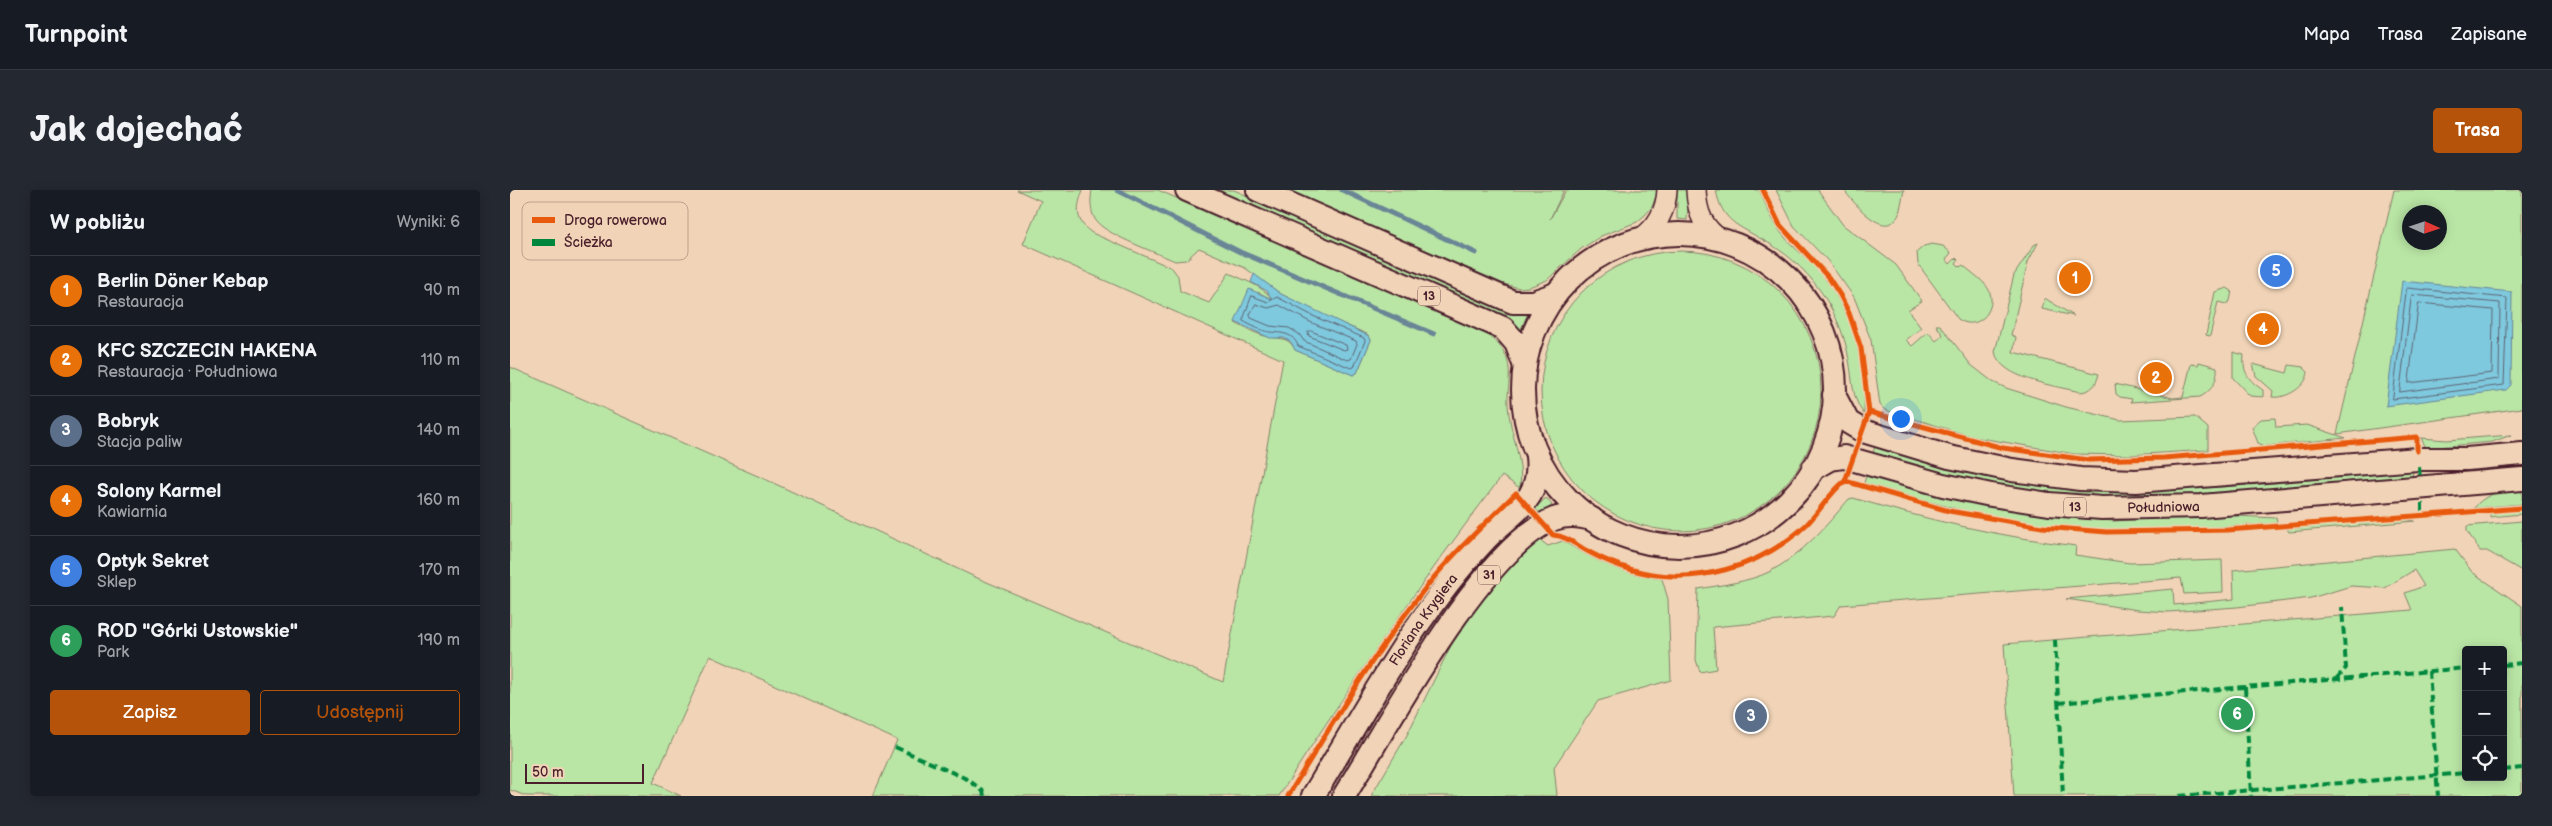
<!DOCTYPE html>
<html lang="pl">
<head>
<meta charset="utf-8">
<style>
  body { margin:0; font-family:"Balsamiq Sans",sans-serif; background:#242831; color:#f1f3f6 }
  .controls { position:absolute; right:15px; bottom:15px; display:grid; overflow:hidden; border-radius:5px; box-shadow:0 2px 12px #0003 }
  .controls button { width:45px; height:45px; display:grid; place-items:center; padding:0; border:0; border-bottom:1px solid #363941; background:#171b24; color:#f1f3f6; font:25px sans-serif }
  .compass { position:absolute; left:1892px; top:15px; width:45px; height:45px; border-radius:50%; background:#171b24; box-shadow:0 2px 12px #0003; rotate:93deg }
  .scale { position:absolute; left:15px; bottom:12px; width:119px; box-sizing:border-box; padding-left:5px; border:2px solid #4a1f2b; border-top:0; font-size:14px; line-height:18px; white-space:nowrap; color:#4a1f2b; -webkit-text-stroke:4px #f1d4b7; paint-order:stroke }
  .you { position:absolute; left:1390px; top:228px; width:18px; height:18px; margin:-12px; border:4px solid #fff; border-radius:50%; background:#1a73e8; box-shadow:0 0 0 8px #1a73e833 }
  .badge { display:grid; place-items:center; width:32px; height:32px; border-radius:50%; background:#b45309; color:#fff; font-size:16px; font-weight:700 }
  .pin { position:absolute; translate:-50% -50%; border:2px solid #fff; box-shadow:0 1px 5px #0006 }
  .list { margin:0; padding:0; list-style:none }
  h2 { display:flex; justify-content:space-between; align-items:center; height:65px; margin:0; padding:0 20px; font-size:21px }
  h2 small { font-size:16px; font-weight:400; color:#9ea1a6 }
  .list li { display:grid; grid-template-columns:32px 1fr auto; gap:15px; align-items:center; box-sizing:border-box; height:70px; padding:0 20px; border-top:1px solid #363941 }
  .list b { display:block; font-size:19px; white-space:nowrap }
  .list p { margin:0; font-size:16px; white-space:nowrap; color:#9ea1a6 }
  .list em { font-size:16px; font-style:normal; color:#9ea1a6 }
  .actions { display:flex; gap:10px; padding:15px 20px }
  .actions a { flex:1; padding:11px 0; border:1px solid #b45309; border-radius:5px; text-align:center; font-size:18px; color:#b45309 }
  .actions .main { background:#b45309; color:#fff }
  .icon { flex:none; width:28px; height:28px; fill:none; stroke:currentColor; stroke-width:2; stroke-linecap:round; stroke-linejoin:round }
  .map { position:relative; flex:none; width:2012px; height:606px; overflow:hidden; border-radius:5px }
  header { display:flex; align-items:center; gap:30px; box-sizing:border-box; height:70px; padding:0 25px; background:#171b24; border-bottom:1px solid #363941 }
  header strong { font-size:24px }
  nav { display:flex; gap:28px; margin-inline-start:auto; font-size:18px }
  .intro { display:flex; align-items:center; justify-content:space-between; box-sizing:border-box; height:120px; padding:0 30px }
  h1 { margin:0; font-size:35px }
  .button { padding:12px 22px; border-radius:5px; background:#b45309; color:#fff; font-size:18px; font-weight:700 }
  main { display:flex; gap:30px; padding:0 30px }
  aside { flex:1; background:#171b24; border-radius:5px; box-shadow:0 2px 12px #0003 }
  .map>svg:first-child { display:block }
  .green { fill:#b9e6a5; stroke:#828268; fill-rule:evenodd }
  .water { fill:#7ec9de; stroke:#698596 }
  .lines { fill:none; stroke-linecap:round; stroke-linejoin:round }
  .shore { stroke:#5f6373; stroke-width:1 }
  .stream { stroke:#698596; stroke-width:5 }
  .tertiary-casing { stroke:#4a1f2b; stroke-width:22 }
  .primary-casing { stroke:#4a1f2b; stroke-width:26 }
  .tertiary { stroke:#f1d4b7; stroke-width:19 }
  .primary { stroke:#f1d4b7; stroke-width:22 }
  .quiet { stroke:#00873e; stroke-width:4; stroke-dasharray:8 4; stroke-linecap:butt }
  .cycleway-casing { stroke:#f1d4b7; stroke-width:8 }
  .cycleway { stroke:#e8590c; stroke-width:5 }
  .labels { text-anchor:middle; dominant-baseline:central; stroke-width:4; stroke-linejoin:round; paint-order:stroke }
  .shield { fill:#f1d4b7; stroke:#7c5555; stroke-width:1 }
  .shield-label { font-size:12px; font-weight:bold; fill:#4a1f2b }
  .street-label { font-size:14px; fill:#4a1f2b; stroke:#f1d4b7 }
  .key { fill:#f1d4b7; stroke:#bf9e8d; stroke-width:1 }
  .key-label { font-size:14px; fill:#4a1f2b }
</style>
</head>
<body>
<header>
<strong>Turnpoint</strong>
<nav><a>Mapa</a><a>Trasa</a><a>Zapisane</a></nav>
</header>
<div class="intro"><h1>Jak dojechać</h1><a class="button">Trasa</a></div>
<main>
<aside>
<h2>W pobliżu<small>Wyniki: 6</small></h2>
<ul class="list">
<li><span class="badge" style="background:#e8710a">1</span><div><b>Berlin Döner Kebap</b><p>Restauracja</p></div><em>90 m</em></li>
<li><span class="badge" style="background:#e8710a">2</span><div><b>KFC SZCZECIN HAKENA</b><p>Restauracja · Południowa</p></div><em>110 m</em></li>
<li><span class="badge" style="background:#5c6f8a">3</span><div><b>Bobryk</b><p>Stacja paliw</p></div><em>140 m</em></li>
<li><span class="badge" style="background:#e8710a">4</span><div><b>Solony Karmel</b><p>Kawiarnia</p></div><em>160 m</em></li>
<li><span class="badge" style="background:#3f7fe0">5</span><div><b>Optyk Sekret</b><p>Sklep</p></div><em>170 m</em></li>
<li><span class="badge" style="background:#2e9e5b">6</span><div><b>ROD &quot;Górki Ustowskie&quot;</b><p>Park</p></div><em>190 m</em></li>
</ul>
<div class="actions"><a class="main">Zapisz</a><a>Udostępnij</a></div>
</aside>
<div class="map">
<svg width="2012" height="606" viewBox="0 0 2012 606">
  <rect width="100%" height="100%" fill="#f1d4b7"/>
  <filter id="ink" filterUnits="userSpaceOnUse"><feTurbulence type="fractalNoise" baseFrequency=".02" numOctaves="2"/><feDisplacementMap in="SourceGraphic" scale="10" xChannelSelector="R" yChannelSelector="G"/><feConvolveMatrix kernelMatrix="1 2 1 2 8 2 1 2 1" color-interpolation-filters="sRGB"/></filter>
  <g filter="url(#ink)">
    <g class="green">
      <path d="M507,0H573C566,18 565,31 582,43L662,78L668,86L670,101L699,113L719,83C735,91 752,95 763,110L748,102L725,133C735,138 748,145 759,147C771,149 779,147 785,160L843,185L847,183L861,150L857,144L805,122L771,104L735,78L689,58L676,70L665,71C647,63 600,46 588,33C580,25 580,11 582,0H648L975,143C985,150 993,157 997,169C1002,183 997,201 998,215C1000,245 1014,269 1010,298L992,286C912,390 840,495 769,606H363L387,550L200,466L143,593L171,606H16L0,600V177L259,291L465,387L713,492L773,170L513,54L531,11Z"/>
      <polygon points="701,0 724,0 994,118 1017,122 1017,125 1010,142"/>
      <polygon points="778,0 1054,0 1040,29 1056,0 1148,0 1142,17 1135,25 1127,32 1091,46 1071,59 1037,90 1019,97 1009,98 994,94"/>
      <polygon points="1167,0 1179,0 1177,30 1167,29"/>
      <path d="M1206,0H1249C1256,15 1262,31 1272,44C1282,57 1296,67 1307,79C1342,119 1356,172 1354,224C1341,207 1343,190 1339,170C1334,138 1317,105 1295,82C1283,69 1268,58 1253,50C1228,35 1212,32 1206,0Z"/>
      <polygon points="1266,0 1308,0 1333,35 1386,75 1412,111 1398,120 1411,138 1396,150 1402,156 1418,142 1426,151 1433,145 1426,135 1430,135 1461,175 1483,192 1496,198 1556,217 1610,230 1685,227 1698,238 1698,260 1618,265 1565,264 1464,247 1375,220 1370,215 1361,150 1344,107 1318,71 1284,36"/>
      <path d="M1334,0H1394C1392,8 1391,16 1389,24C1376,53 1343,12 1334,0Z"/>
      <path d="M1884,0H2012V218L1827,244ZM1900,22H1930V52H1900Z"/>
      <path d="M1528,53L1518,72L1501,145L1506,147L1503,162L1589,184C1586,195 1582,201 1570,202C1547,196 1490,189 1485,162L1504,85L1524,55Z"/>
      <path d="M1422,54L1433,56L1441,63L1436,69L1440,74L1446,68L1448,70L1446,73L1450,77L1453,75C1460,82 1478,93 1480,103C1486,122 1466,142 1448,129L1408,74L1407,62L1414,56Z"/>
      <circle cx="1171" cy="201" r="140"/>
      <polygon points="1717,98 1722,101 1720,111 1716,114 1708,112 1700,146 1696,145 1705,102"/>
      <polygon points="1535,108 1536,109 1564,126 1532,119"/>
      <path d="M1723,162L1734,165C1732,182 1739,191 1753,200V207L1740,206L1723,188Z"/>
      <path d="M1689,172L1707,177C1708,190 1702,201 1690,207L1621,212L1622,209L1610,207L1606,204L1605,194L1663,208L1673,207L1681,174L1688,175Z"/>
      <path d="M1743,174L1777,183L1779,175L1793,177L1798,182C1797,196 1777,209 1762,207L1763,201L1746,186Z"/>
      <polygon points="1765,228 1766,237 1797,235 1836,248 1755,256 1748,253 1742,237 1751,229"/>
      <polygon points="2001,245 1982,252 1916,258 1911,248 1937,250"/>
      <path d="M1365,256C1427,274 1489,293 1554,298C1670,306 1786,290 1902,281L1903,288L1653,309L1557,306L1453,289L1363,263Z"/>
      <path d="M1357,283L1455,312L1539,326L1604,331L1707,325L1766,328L1767,333C1698,338 1627,344 1558,338C1488,332 1421,313 1354,293Z"/>
      <path d="M2012,299V314L1964,318C1977,302 1992,301 2012,299Z"/>
      <polygon points="1036,308 1042,315 1031,325 1025,318"/>
      <path d="M1343,308C1418,330 1487,346 1566,356L1565,365L1620,373L1712,370L1713,402L1674,404L1671,388L1331,415L1324,426L1203,437L1206,479L1190,482L1186,470L1188,399C1211,395 1238,392 1259,382C1292,365 1316,336 1339,309Z"/>
      <polygon points="2012,320 2012,324 1980,327 1980,323"/>
      <polygon points="1891,329 1905,331 1779,342 1777,339"/>
      <polygon points="2012,331 2012,381 1977,361 1970,361 1957,341 1957,336"/>
      <path d="M1030,350L1038,356L1053,351C1087,372 1113,384 1152,389L1158,409L1161,490L1088,511L1044,577L1047,606H861L897,545L950,437L986,391Z"/>
      <path d="M1945,359L1962,382L2012,416V606H1504L1494,454L1902,420L1895,403L1914,396L1904,380L1875,398L1841,396L1801,408L1727,417L1658,422L1628,420L1556,409L1663,399L1664,415L1724,409L1723,380ZM1956,460H1993V587H1956Z"/>
    </g>
    <g class="water">
      <polygon points="744,84 771,104 859,146 861,150 847,183 843,185 785,160 781,152 774,148 760,148 725,132 739,99 762,109 757,101 741,92"/>
      <polygon points="1892,91 2002,102 2001,195 1996,200 1876,216"/>
    </g>
    <g class="lines">
      <g class="shore">
        <polygon points="1897,98 1997,108 1994,195 1883,209"/>
        <polygon points="1902,105 1990,113 1989,189 1890,202"/>
        <path d="M742,106L758,112L767,107L803,126L854,148L855,151L844,177L841,178L788,156C783,143 773,143 760,142C752,141 740,135 733,131Z"/>
        <polygon points="1909,113 1983,120 1982,183 1899,193"/>
        <polygon points="746,114 758,118 769,115 800,132 846,151 847,154 841,169 837,170 794,151 789,144 779,138 760,136 741,128 740,125"/>
        <polygon points="801,141 836,155 837,159 834,160 799,146 798,142"/>
      </g>
      <g class="stream">
        <polyline points="607,0 730,62 924,144"/>
        <polyline points="832,0 966,63"/>
      </g>
      <g class="tertiary-casing">
        <g id="tertiary">
          <path d="M1186,0C1187,23 1193,38 1213,51"/>
          <path d="M1131,48C1148,36 1156,20 1157,0"/>
        </g>
      </g>
      <g class="primary-casing">
        <g id="primary">
          <polyline points="677,0 993,138 1006,153 1015,176"/>
          <polyline points="748,0 1003,112 1023,112 1046,104"/>
          <circle cx="1169" cy="200" r="156"/>
          <polyline points="1324,205 1338,232 1353,241 1439,267 1502,280 1570,289 1626,291 1908,269 1957,269 2012,264"/>
          <path id="s1" d="M1303,279L1321,269L1334,267L1433,295L1481,305L1539,314L1592,318L1691,316L2012,289"/>
          <path id="s2" d="M803,606C857,518 905,424 977,348C1003,321 1032,311 1027,266"/>
          <path d="M834,606C876,538 972,357 1044,329C1057,324 1069,326 1082,329"/>
        </g>
      </g>
      <use href="#tertiary" class="tertiary"/>
      <use href="#primary" class="primary"/>
      <g class="quiet">
        <polyline points="1909,277 1910,289"/>
        <polyline points="1912,313 1912,324"/>
        <polyline points="1545,450 1553,606"/>
        <polyline points="1993,475 2012,473"/>
        <polyline points="1919,481 1928,606"/>
        <polyline points="1826,489 1836,478 1832,417"/>
        <polyline points="1735,497 1741,606"/>
        <polyline points="1548,513 1956,478"/>
        <polyline points="385,557 457,589 473,601 474,606"/>
        <polyline points="1993,580 2012,578"/>
        <polyline points="1669,606 1956,583"/>
      </g>
      <g class="cycleway-casing">
        <g id="cycleway">
          <polyline points="1359,222 1493,258 1578,270 1654,268 1907,247 1907,261"/>
          <polyline points="1335,291 1439,321 1532,337 1597,342 1718,340 2012,318"/>
          <path d="M778,606C823,532 867,458 921,391C947,359 977,332 1006,303L1043,345C1058,346 1068,357 1081,363C1094,370 1109,376 1123,380C1184,397 1252,377 1297,334C1311,320 1320,302 1335,291L1359,222L1351,158L1339,123L1330,105L1319,88L1270,35L1253,0"/>
        </g>
      </g>
      <use href="#cycleway" class="cycleway"/>
    </g>
  </g>
  <g class="labels">
    <g class="shield">
      <rect x="908" y="96.5" width="22" height="19" rx="4"/>
      <rect x="1554" y="307.5" width="22" height="19" rx="4"/>
      <rect x="968" y="375.5" width="22" height="19" rx="4"/>
    </g>
    <g class="shield-label">
      <text x="919" y="106">13</text>
      <text x="1565" y="317">13</text>
      <text x="979" y="385">31</text>
    </g>
    <g class="street-label">
      <text stroke="none"><textPath href="#s1" startOffset="359">Południowa</textPath></text>
      <text stroke="none"><textPath href="#s2" startOffset="208">Floriana Krygiera</textPath></text>
    </g>
  </g>
  <rect x="12" y="12" width="166" height="58" rx="8" class="key"/>
  <rect x="22" y="27" width="23" height="6" fill="#e8590c"/>
  <rect x="22" y="49" width="23" height="7" fill="#00873e"/>
  <g class="key-label">
    <text x="54" y="35">Droga rowerowa</text>
    <text x="54" y="57">Ścieżka</text>
  </g>
</svg>
<div class="controls">
<button>+</button>
<button>−</button>
<button><svg class="icon" aria-label="locate" viewBox="0 0 24 24"><circle cx="12" cy="12" r="6"/><path d="M12 2v4M12 18v4M2 12h4M18 12h4"/></svg></button>
</div>
<svg class="compass" viewBox="-18 -18 36 36"><path d="M0-13l5 13h-10z" fill="#e53935"/><path d="M0 13l5-13h-10z" fill="#9ea1a6"/></svg>
<div class="scale">50 m</div>
<div class="you"></div>
<div class="pin badge" style="left:1565px;top:88px;background:#e8710a">1</div>
<div class="pin badge" style="left:1646px;top:188px;background:#e8710a">2</div>
<div class="pin badge" style="left:1241px;top:526px;background:#5c6f8a">3</div>
<div class="pin badge" style="left:1753px;top:139px;background:#e8710a">4</div>
<div class="pin badge" style="left:1766px;top:81px;background:#3f7fe0">5</div>
<div class="pin badge" style="left:1727px;top:524px;background:#2e9e5b">6</div>
</div>
</main>
</body>
</html>
